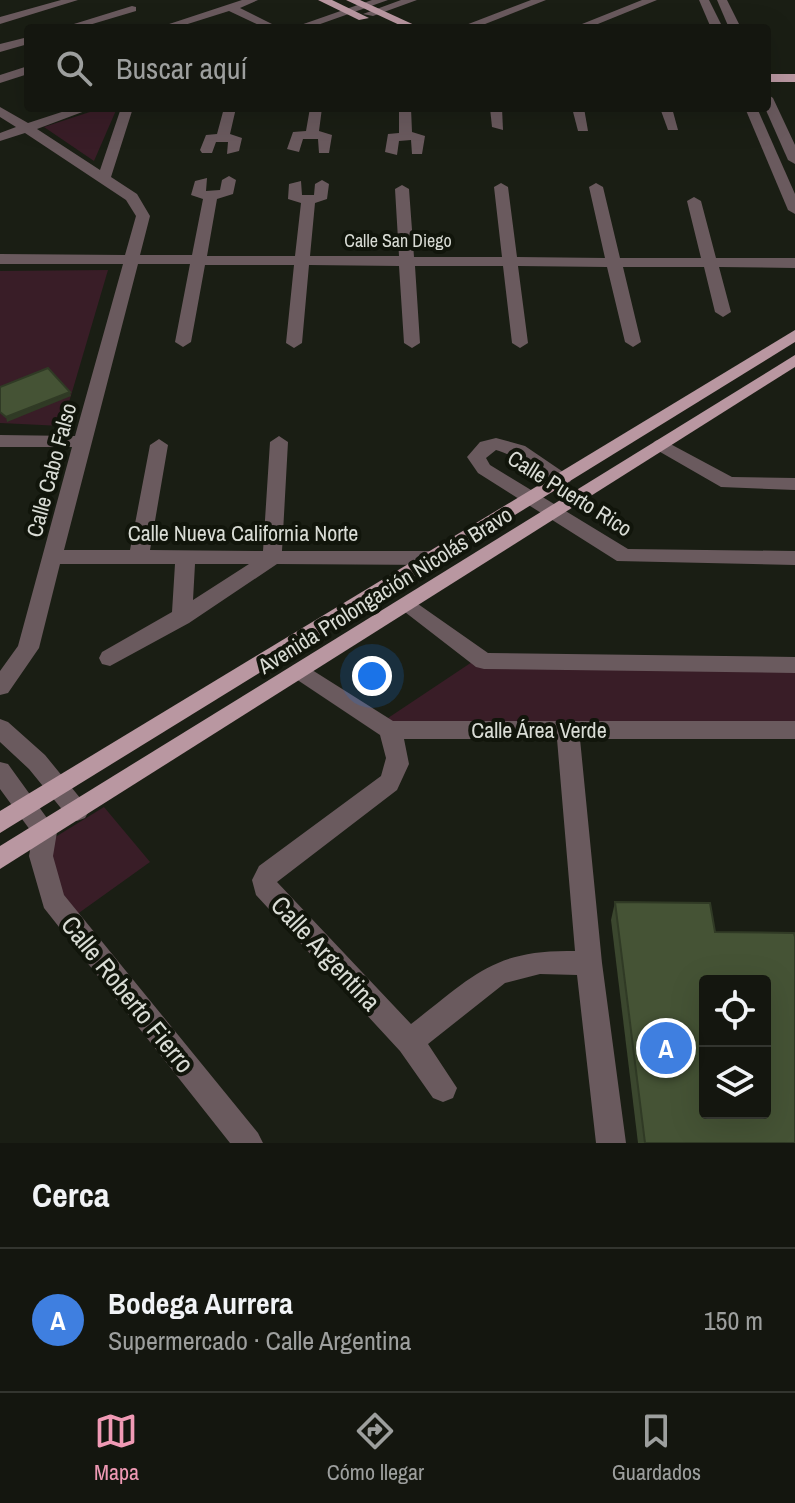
<!DOCTYPE html>
<html lang="es">
<head>
<meta charset="utf-8">
<style>
  body { margin:0; font-family:"Archivo Narrow",sans-serif; background:#21231d; color:#f1f3f6 }
  .controls { position:absolute; right:24px; bottom:24px; display:grid; overflow:hidden; border-radius:8px; box-shadow:0 8px 32px #0002 }
  .controls button { width:72px; height:72px; display:grid; place-items:center; padding:0; border:0; border-bottom:2px solid #33352f; background:#14160f; color:#f1f3f6; font:40px sans-serif }
  .you { position:absolute; left:372px; top:676px; width:28px; height:28px; margin:-20px; border:6px solid #fff; border-radius:50%; background:#1a73e8; box-shadow:0 0 0 12px #1a73e833 }
  .badge { display:grid; place-items:center; width:52px; height:52px; border-radius:50%; background:#f09ab5; color:#fff; font-size:26px; font-weight:700 }
  .pin { position:absolute; translate:-50% -50%; border:4px solid #fff; box-shadow:0 2px 8px #0006 }
  .list { margin:0; padding:0; list-style:none }
  h2 { display:flex; justify-content:space-between; align-items:center; height:104px; margin:0; padding:0 32px; font-size:34px }
  h2 small { font-size:26px; font-weight:400; color:#9d9f9e }
  .list li { display:grid; grid-template-columns:52px 1fr auto; gap:24px; align-items:center; box-sizing:border-box; height:144px; padding:0 32px; border-top:2px solid #33352f }
  .list b { display:block; font-size:30px; white-space:nowrap }
  .list p { margin:0; font-size:26px; white-space:nowrap; color:#9d9f9e }
  .list em { font-size:26px; font-style:normal; color:#9d9f9e }
  .icon { flex:none; width:44px; height:44px; fill:none; stroke:currentColor; stroke-width:2; stroke-linecap:round; stroke-linejoin:round }
  .map { position:relative; flex:none; width:795px; height:1143px; overflow:hidden }
  .search { position:absolute; background:#14160f; box-shadow:0 8px 32px #0002; left:24px; right:24px; top:24px; height:88px; display:flex; align-items:center; gap:20px; box-sizing:border-box; padding:0 28px; border-radius:8px; color:#9d9f9e; font-size:30px }
  .sheet { height:248px; background:#14160f }
  nav { display:flex; justify-content:space-around; align-items:center; box-sizing:border-box; height:112px; border-top:2px solid #33352f; background:#14160f; font-size:22px; color:#9d9f9e }
  nav a { display:grid; justify-items:center; gap:4px }
  nav .on { color:#f09ab5 }
  .map>svg:first-child { display:block }
  .green { fill:#391d27 }
  .lines { fill:none; stroke-linecap:round; stroke-linejoin:round }
  .minor { fill:#6a5a5e; fill-rule:evenodd }
  .major { fill:#b997a1; fill-rule:evenodd }
  .wall { fill:#3b472e }
  .shaded-wall { fill:#303a25 }
  .building { fill:#455335; stroke:#303a25; stroke-width:2; fill-rule:evenodd }
  .labels { text-anchor:middle; dominant-baseline:central; stroke-width:8; stroke-linejoin:round; paint-order:stroke }
  .far-street-label { font-size:18px; fill:#d9dcd5; stroke:#11150b }
  .street-label { font-size:22px; fill:#d9dcd5; stroke:#11150b }
  .near-street-label { font-size:26px; fill:#d9dcd5; stroke:#11150b }
</style>
</head>
<body>
<div class="map">
<svg width="795" height="1143" viewBox="0 0 795 1143">
  <rect width="100%" height="100%" fill="#1a1e14"/>
  <g class="green">
    <polygon points="102,108 117,108 94,161 44,127"/>
    <polygon points="108,270 62,426 0,423 0,271"/>
    <polygon points="478,658 795,665 795,730 382,722"/>
    <polygon points="104,807 150,862 76,915 56,885 44,844"/>
  </g>
  <g class="lines">
    <g class="minor">
      <polygon points="61,0 78,0 0,24 0,17"/>
      <polygon points="242,0 258,0 240,8 280,28 265,28 229,11 175,28 157,28"/>
      <polygon points="372,0 388,0 309,28 292,28"/>
      <polygon points="401,0 417,0 373,16 363,14"/>
      <polygon points="531,0 546,0 475,28 458,28"/>
      <polygon points="642,0 657,0 588,28 572,28"/>
      <polygon points="699,0 709,0 723,28 711,28"/>
      <polygon points="717,0 727,0 741,28 729,28"/>
      <polygon points="132,6 136,7 136,11 79,28 61,28"/>
      <polygon points="28,37 28,44 0,52 0,44"/>
      <polygon points="28,66 28,74 0,83 0,75"/>
      <polygon points="767,94 773,98 795,145 795,164 788,160 765,108"/>
      <path d="M0,107L28,123L74,108H93L37,129L100,170L121,108H133L111,177L137,194L150,216L140,255H192L203,199L191,195L195,181L207,178L206,191L220,190L222,180L229,176L236,180L233,194L217,199L207,256H295L301,203L288,199L289,184L301,181L302,195H314L315,184L322,180L329,184L327,199L315,203L310,256H399L395,189L402,185L409,189L414,257H502L494,187L501,183L508,187L517,257L605,258L589,187L596,183L603,187L620,258H701L687,201L694,197L701,201L716,258H795V268L719,267L731,312L723,317L715,312L704,267H623L641,342L633,347L625,342L607,267L518,266L528,343L520,348L512,343L503,266H415L420,343L412,348L404,343L399,266L309,265L302,343L294,348L286,343L294,265H205L191,342L183,347L175,342L190,264H138L64,550H130L150,445L159,439L168,445L150,550L263,551L270,442L279,436L288,442L282,551H434L444,558L434,565L277,564L189,623L110,666L102,664L99,658L102,652L172,612L175,564H60L39,648L8,693L0,695V671L18,646L72,447H0V435L75,436L123,264H0V254L125,255L136,216L126,200L25,133L0,141V133L16,127L0,117ZM195,564H249L193,600Z"/>
      <polygon points="224,108 236,108 230,134 242,138 239,151 227,154 228,142 216,142 212,153 202,153 200,150 206,135 217,134"/>
      <polygon points="310,108 322,108 319,131 332,135 329,153 319,153 318,139 303,139 299,152 287,149 293,132 306,131"/>
      <polygon points="399,108 411,108 412,132 425,136 422,154 412,154 411,140 399,141 397,155 385,152 388,134 399,133"/>
      <polygon points="490,108 502,108 503,130 492,127"/>
      <polygon points="572,108 584,108 588,131 578,131"/>
      <polygon points="660,108 672,108 678,130 668,130"/>
      <polygon points="745,108 757,108 795,194 795,214 788,210"/>
      <path d="M496,438L525,446L572,478L570,482C552,487 517,455 496,450L486,458L490,465L628,549L795,551V565L617,561L478,473L467,457L480,442Z"/>
      <polygon points="661,439 732,477 795,478 795,490 721,487 655,449 652,445 655,441"/>
      <polygon points="408,597 488,653 795,657 795,673 484,669 476,667 401,609 398,604 401,599"/>
      <path d="M301,663L393,721H795V739H580L602,963L626,1143H596L577,975L540,974L505,983L428,1044L457,1088L453,1098L443,1102L433,1098L400,1051L256,895L252,880L259,866L381,776L386,758L380,735L293,677L290,671L293,665ZM404,739H557L575,951C493,949 472,977 411,1024L277,882L397,790L409,764Z"/>
      <polygon points="0,719 8,722 45,755 85,804 89,811 85,818 77,821 69,818 29,769 0,742"/>
      <polygon points="0,762 8,764 57,832 53,856 64,895 258,1133 263,1143 230,1143 44,908 29,856 33,834 0,789"/>
    </g>
    <g class="major">
      <polygon points="318,0 332,0 369,18 359,20"/>
      <polygon points="346,0 360,0 421,28 406,28"/>
      <rect x="767" y="74" width="28" height="8"/>
      <polygon points="795,330 795,342 0,833 0,811"/>
      <polygon points="795,355 795,367 0,869 0,846"/>
    </g>
  </g>
  <polygon class="wall" points="615,902 715,932 795,1143 638,1143 611,920"/>
  <polygon class="shaded-wall" points="70,392 71,396 7,422 6,417"/>
  <g class="building">
    <polygon points="48,368 70,392 6,417 0,412 0,387"/>
    <path d="M615,902L710,903L715,932L794,933L795,937V1143H645ZM705,981H765V1113H705Z"/>
  </g>
  <g class="labels">
    <g class="far-street-label">
      <text x="398" y="240">Calle San Diego</text>
    </g>
    <g class="street-label">
      <text transform="translate(51 470) rotate(-75)">Calle Cabo Falso</text>
      <text transform="translate(570 493) rotate(32)">Calle Puerto Rico</text>
      <text x="243" y="533">Calle Nueva California Norte</text>
      <text transform="translate(385 590) rotate(-32)">Avenida Prolongación Nicolás Bravo</text>
      <text x="539" y="730">Calle Área Verde</text>
    </g>
    <g class="near-street-label">
      <text transform="translate(326 953) rotate(47)">Calle Argentina</text>
      <text transform="translate(128 994) rotate(51)">Calle Roberto Fierro</text>
    </g>
  </g>
</svg>
<div class="controls">
<button><svg class="icon" aria-label="locate" viewBox="0 0 24 24"><circle cx="12" cy="12" r="6"/><path d="M12 2v4M12 18v4M2 12h4M18 12h4"/></svg></button>
<button><svg class="icon" aria-label="layers" viewBox="0 0 24 24"><path d="M12 4l9 5-9 5-9-5zM3 14l9 5 9-5"/></svg></button>
</div>
<div class="you"></div>
<div class="pin badge" style="left:666px;top:1048px;background:#3f7fe0">A</div>
<div class="search"><svg class="icon" aria-label="search" viewBox="0 0 24 24"><circle cx="10" cy="10" r="6"/><path d="M15 15l6 6"/></svg>Buscar aquí</div>
</div>
<section class="sheet">
<h2>Cerca<small></small></h2>
<ul class="list">
<li><span class="badge" style="background:#3f7fe0">A</span><div><b>Bodega Aurrera</b><p>Supermercado · Calle Argentina</p></div><em>150 m</em></li>
</ul>
</section>
<nav>
<a class="on"><svg class="icon" aria-label="map" viewBox="0 0 24 24"><path d="M3 6l6-2 6 2 6-2v14l-6 2-6-2-6 2zM9 4v14M15 6v14"/></svg>Mapa</a>
<a><svg class="icon" aria-label="directions" viewBox="0 0 24 24"><path d="M12 3l9 9-9 9-9-9zM9 14v-3h6M13 9l2 2-2 2"/></svg>Cómo llegar</a>
<a><svg class="icon" aria-label="saved" viewBox="0 0 24 24"><path d="M7 4h10v16l-5-4-5 4z"/></svg>Guardados</a>
</nav>
</body>
</html>
